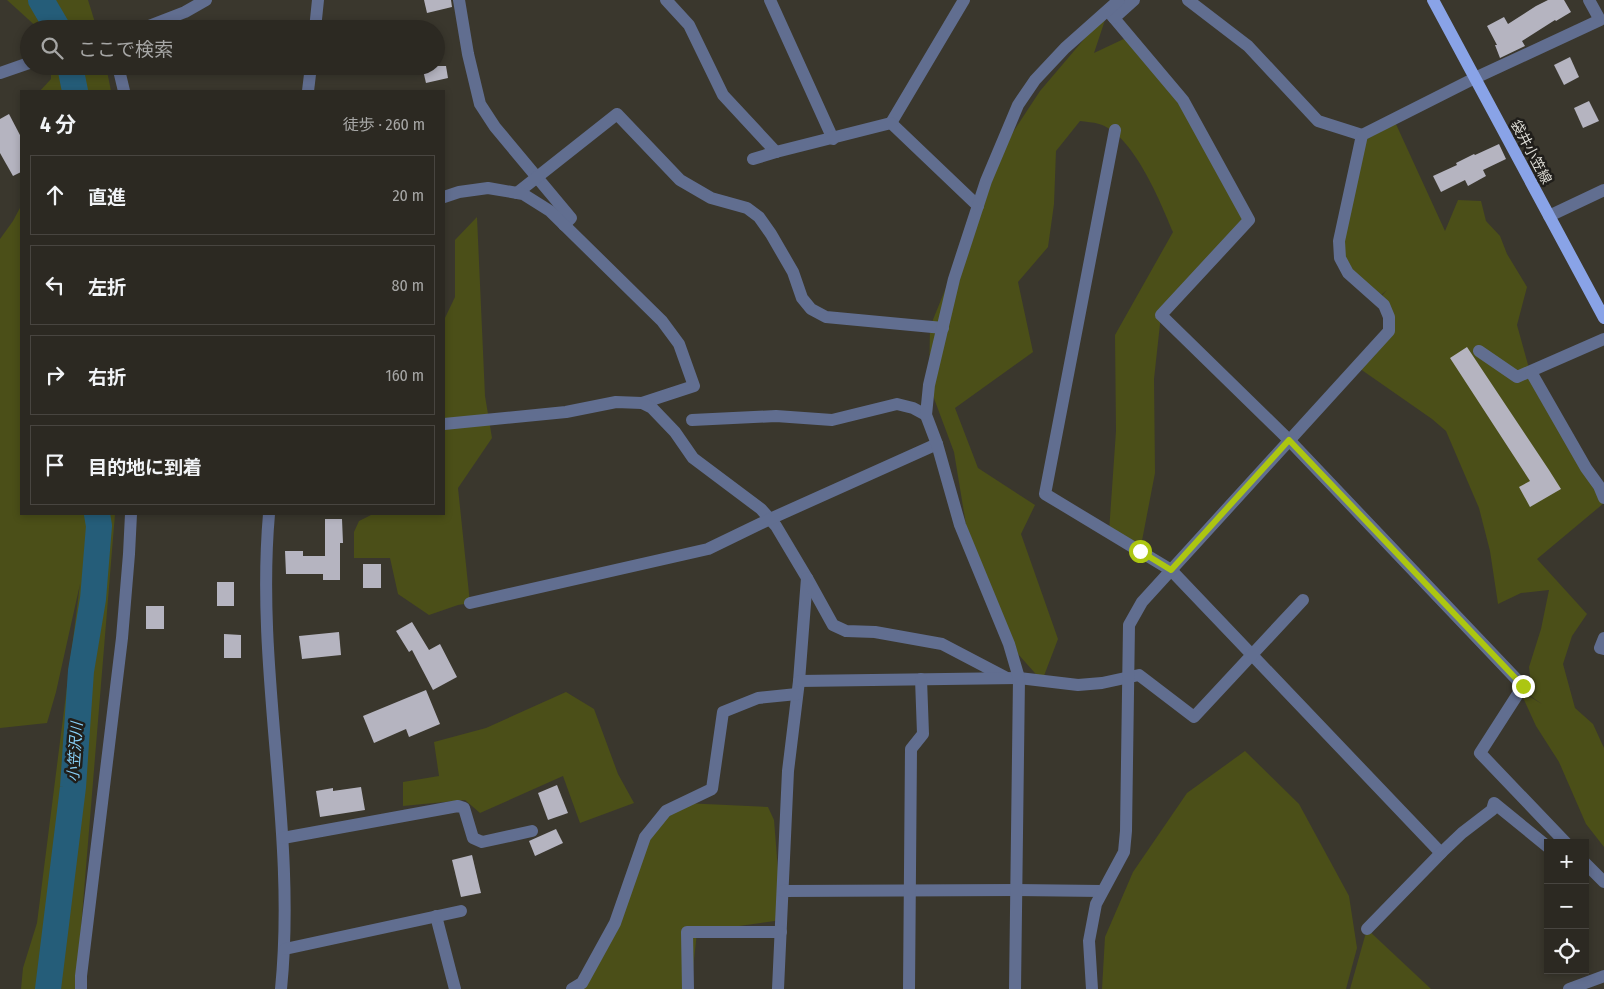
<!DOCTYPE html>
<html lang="ja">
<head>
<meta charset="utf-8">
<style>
  body { margin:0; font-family:"Fira Sans Condensed","Noto Sans JP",sans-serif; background:#38352f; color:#f1f3f6 }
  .controls { position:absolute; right:15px; bottom:15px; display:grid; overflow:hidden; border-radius:0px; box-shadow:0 2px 8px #0003 }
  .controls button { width:45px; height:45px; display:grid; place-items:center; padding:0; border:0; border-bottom:1px solid #484540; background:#2c2922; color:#f1f3f6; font:25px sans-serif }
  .stop { position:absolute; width:15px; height:15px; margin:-11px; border:4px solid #acc611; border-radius:50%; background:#fff }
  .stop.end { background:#acc611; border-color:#fff; box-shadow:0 1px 5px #0008 }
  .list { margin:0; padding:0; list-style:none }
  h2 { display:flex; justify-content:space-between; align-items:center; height:65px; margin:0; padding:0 20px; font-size:21px }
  h2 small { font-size:16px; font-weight:400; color:#a6a6a5 }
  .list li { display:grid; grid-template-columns:32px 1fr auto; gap:15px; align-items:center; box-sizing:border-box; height:80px; margin:0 10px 10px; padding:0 10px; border:1px solid #484540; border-radius:0px }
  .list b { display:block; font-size:19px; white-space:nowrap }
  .list em { font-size:16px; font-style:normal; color:#a6a6a5 }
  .icon { flex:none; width:28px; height:28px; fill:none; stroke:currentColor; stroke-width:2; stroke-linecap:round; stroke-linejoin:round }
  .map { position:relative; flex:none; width:1604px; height:989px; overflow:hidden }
  .search { position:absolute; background:#2c2922; box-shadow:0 2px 8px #0003; left:20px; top:20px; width:425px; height:55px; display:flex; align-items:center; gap:12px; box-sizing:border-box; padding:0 18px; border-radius:28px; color:#a6a6a5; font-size:19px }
  .panel { position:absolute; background:#2c2922; box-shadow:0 2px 8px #0003; left:20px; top:90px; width:425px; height:425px; border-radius:0px }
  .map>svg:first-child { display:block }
  .green { fill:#4b4f18 }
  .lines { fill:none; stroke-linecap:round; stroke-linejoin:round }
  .river { stroke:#255d79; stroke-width:26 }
  .building { fill:#b5b4c0 }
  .minor { stroke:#616e90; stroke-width:12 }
  .major { stroke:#89a3e7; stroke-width:12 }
  .route { stroke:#acc611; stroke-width:6 }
  .labels { text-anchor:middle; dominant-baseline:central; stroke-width:5; stroke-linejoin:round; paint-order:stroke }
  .street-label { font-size:14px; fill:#deddd6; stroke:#201e1a }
  .water-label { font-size:15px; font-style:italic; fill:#88d0f8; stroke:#201e1a }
</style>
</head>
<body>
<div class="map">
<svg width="1604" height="989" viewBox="0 0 1604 989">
  <rect width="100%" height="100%" fill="#3a372d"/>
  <g class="green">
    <polygon points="7,0 88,0 97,29 39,29"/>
    <path d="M1108,11L1094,53L1130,36L1190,113L1249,220L1161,315L1154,379L1155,473L1140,551L1109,532L1116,431L1115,335L1173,232C1160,201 1133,134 1099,124C1093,122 1086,122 1080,121L1056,151L1054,204L1048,247L1018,282L1033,352L955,408L978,468L1035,505L1021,534L1058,639L1042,681L1009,644L970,549L954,452L929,385L930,327L973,221L996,158L1040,91Z"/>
    <polygon points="51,66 106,66 111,91 40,91 51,79"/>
    <polygon points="1395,122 1445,231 1458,200 1481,201 1486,221 1500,236 1507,254 1527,287 1517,325 1530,372 1604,503 1537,559 1587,614 1572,636 1563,664 1575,708 1593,724 1604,748 1604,847 1586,824 1559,762 1536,726 1520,691 1542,704 1522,690 1531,684 1529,667 1541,629 1549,590 1521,593 1498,604 1490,551 1479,508 1446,431 1432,419 1356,366 1389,331 1378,300 1387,290 1380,296 1351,275 1339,241 1362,135"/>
    <polygon points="21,206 21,514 115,514 76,989 21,989 23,968 37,923 80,584 56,692 47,723 0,728 0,239 13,221"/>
    <polygon points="477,217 485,396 492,438 458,488 470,603 458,605 429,615 398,594 390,558 354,558 354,532 359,521 373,514 444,514 444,320 455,297 455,240"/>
    <polygon points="566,692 594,709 618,774 634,803 580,823 563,776 480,813 465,800 403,806 403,782 439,776 434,742 486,728"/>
    <polygon points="1245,751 1299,804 1349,896 1357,948 1346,989 1102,989 1105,937 1133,872 1187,793"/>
    <polygon points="684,803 768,807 774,820 782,920 697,932 691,989 569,989 582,983 601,949 645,837"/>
    <polygon points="1367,929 1431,989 1350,989"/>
  </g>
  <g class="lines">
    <g class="river">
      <polyline points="41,0 58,29"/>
      <polyline points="70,66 75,91"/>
      <polyline points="48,989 73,787 81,671 93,599 99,526 97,514"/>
    </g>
  </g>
  <g class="building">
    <polygon points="424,0 451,0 452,7 427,13"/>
    <polygon points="1548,0 1564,0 1571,12 1556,21 1555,20 1522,41 1525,46 1500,58 1495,45 1497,45 1487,26 1504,17 1508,24 1536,6"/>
    <polygon points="1570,57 1579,77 1564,85 1554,65"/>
    <polygon points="422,66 446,66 448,78 426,83"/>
    <polygon points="1589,101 1599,121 1583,128 1574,108"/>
    <polygon points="9,114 21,137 21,172 13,176 0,153 0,119"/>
    <polygon points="1499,144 1506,159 1483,170 1486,176 1468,186 1465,180 1441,192 1433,176 1457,165 1456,163 1474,154 1475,155"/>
    <polygon points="1467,347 1549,470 1561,489 1530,507 1519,487 1530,481 1450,358"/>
    <polygon points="325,519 342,519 343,543 340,543 340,580 323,580 323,574 286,574 285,551 303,551 303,556 325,556"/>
    <rect x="363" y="564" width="18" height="24"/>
    <rect x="217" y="582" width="17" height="24"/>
    <rect x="146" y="606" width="18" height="23"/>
    <polygon points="412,622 429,650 440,644 457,677 433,690 412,650 409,652 396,631"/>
    <polygon points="339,632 341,655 302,659 299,636"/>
    <polygon points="224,634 241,635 241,658 224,658"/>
    <polygon points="426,690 440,724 409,737 406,729 374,743 363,716"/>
    <polygon points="557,785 568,813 548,820 538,793"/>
    <polygon points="361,787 365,810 320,817 316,791 333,788 333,791"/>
    <polygon points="556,829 563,843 535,856 529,841"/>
    <polygon points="472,855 481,893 461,897 452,860"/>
  </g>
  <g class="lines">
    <g class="minor">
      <polyline points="459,0 468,54 480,104 495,127 571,218 564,225"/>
      <polyline points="666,0 689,25 723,95 776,152"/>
      <polyline points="770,0 833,139"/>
      <polyline points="1188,0 1248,46 1318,121 1362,135"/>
      <polyline points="1108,11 1183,100 1249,220 1161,315 1289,440 1523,686 1480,753 1566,843"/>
      <polyline points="1114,18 1134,0"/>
      <polyline points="141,29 185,12 206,0"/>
      <polyline points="315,29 318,0"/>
      <polyline points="118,66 124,91"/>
      <polyline points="0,73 29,63"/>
      <polyline points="308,91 311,66"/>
      <polyline points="891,123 964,0"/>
      <polyline points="1115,130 1045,494 1171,570 1441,853"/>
      <polyline points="753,159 776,152 891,123 978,206"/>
      <polyline points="517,193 617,114 680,180 711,198 747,208 759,217 771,234 793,272 802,298 811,309 826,317 943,328"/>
      <polyline points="444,197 459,192 488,188 523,194 550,211 662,321 679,344 694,386 642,403"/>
      <polyline points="1549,216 1604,190"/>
      <polyline points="1479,351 1517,377 1604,339"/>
      <polyline points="1531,372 1586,468 1599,486 1604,498"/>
      <polyline points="692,420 776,416 832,420 897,404 913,408 926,415"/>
      <polyline points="444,424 566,412 616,402 642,403 652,408 675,432 693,458 761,509 776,526 807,578 799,681 788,771 778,989"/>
      <path d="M269,514C255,673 297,830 281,989"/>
      <polyline points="807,578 833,625 846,631 875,632 942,644 1005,677"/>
      <polyline points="470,603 708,549 770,519 937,444"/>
      <polyline points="1604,638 1600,648 1604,649"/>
      <polyline points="799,681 1019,678 1078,685 1102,683 1139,675 1194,717 1303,600"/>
      <polyline points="283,838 458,806 464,808 473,838 482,842 532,831"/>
      <polyline points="1585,863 1604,882"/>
      <polyline points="783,891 1016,890 1102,891"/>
      <polyline points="436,916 455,989"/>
      <polyline points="1367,929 1441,853 1462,833 1492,810 1494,803 1548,847"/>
      <polyline points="285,949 461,911"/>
      <polyline points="81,989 81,976 122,638 129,554 131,514"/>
      <polyline points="572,989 582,983 615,923 645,837 666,811 712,789 723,712 758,698 797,694"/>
      <polyline points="688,989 687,932 781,932"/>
      <polyline points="909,989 911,749 923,734 921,679"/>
      <polyline points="1015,989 1019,678 1009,644 960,525 937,444 926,415 929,385 954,279 986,181 1018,105 1035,80 1065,48 1119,0"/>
      <polyline points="1092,989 1089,941 1096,904 1124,852 1126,831 1129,625 1142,602 1389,331 1389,317 1384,305 1348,273 1340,258 1339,241 1362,135 1475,78 1600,20 1589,0"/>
      <polyline points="1569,989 1604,976"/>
    </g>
    <polyline class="major" points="1433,0 1604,318"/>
  </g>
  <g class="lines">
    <polyline class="route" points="1140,551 1171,570 1289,440 1523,686"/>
  </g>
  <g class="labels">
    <g class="street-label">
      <text transform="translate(1531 152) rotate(62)">袋井小笠線</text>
    </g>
    <g class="water-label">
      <text transform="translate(75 752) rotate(-86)">小笠沢川</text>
    </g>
  </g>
</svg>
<div class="controls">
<button>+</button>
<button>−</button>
<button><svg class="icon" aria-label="locate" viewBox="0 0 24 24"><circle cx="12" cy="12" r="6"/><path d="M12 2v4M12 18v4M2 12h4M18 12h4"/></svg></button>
</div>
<div class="stop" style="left:1140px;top:551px"></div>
<div class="stop end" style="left:1523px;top:686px"></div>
<div class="search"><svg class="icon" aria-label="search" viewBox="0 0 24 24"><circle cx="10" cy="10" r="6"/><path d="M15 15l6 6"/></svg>ここで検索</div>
<section class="panel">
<h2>4 分<small>徒歩 · 260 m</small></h2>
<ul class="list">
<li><svg class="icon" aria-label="ahead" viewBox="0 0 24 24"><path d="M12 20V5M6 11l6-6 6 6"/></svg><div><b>直進</b></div><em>20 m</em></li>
<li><svg class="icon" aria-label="left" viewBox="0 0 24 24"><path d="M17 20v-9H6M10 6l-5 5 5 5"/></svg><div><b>左折</b></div><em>80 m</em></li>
<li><svg class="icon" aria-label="right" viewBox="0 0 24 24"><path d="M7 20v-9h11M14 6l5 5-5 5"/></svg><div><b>右折</b></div><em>160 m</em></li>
<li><svg class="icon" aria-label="arrive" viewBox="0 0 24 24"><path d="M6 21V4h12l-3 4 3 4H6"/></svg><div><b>目的地に到着</b></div></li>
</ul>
</section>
</div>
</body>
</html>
